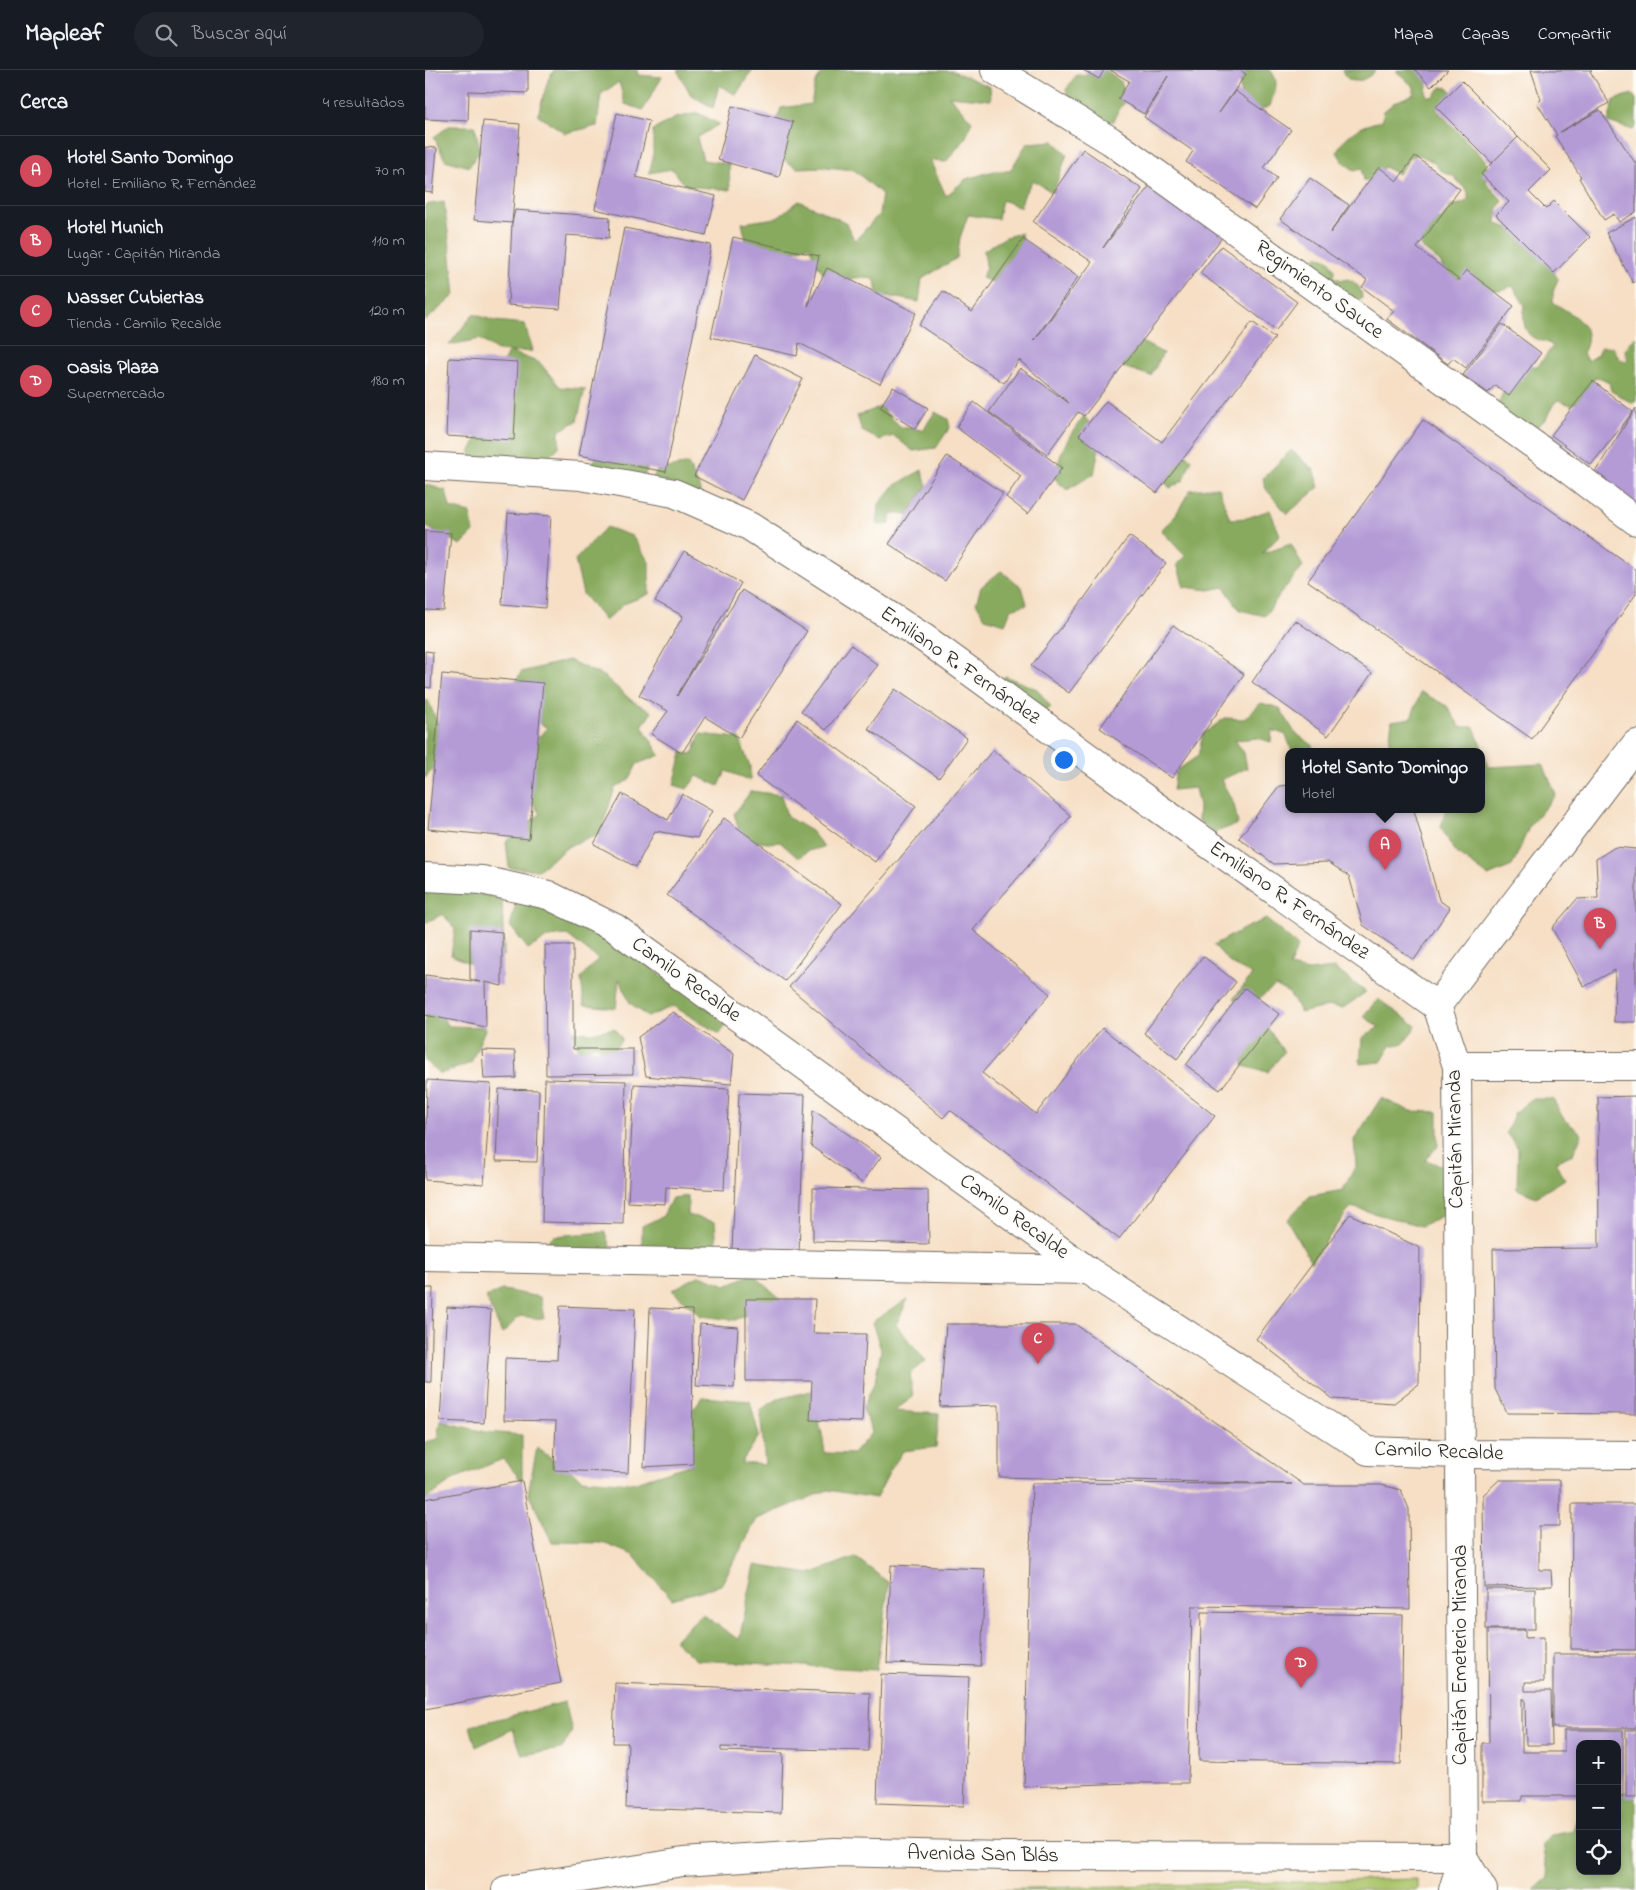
<!DOCTYPE html>
<html lang="es">
<head>
<meta charset="utf-8">
<style>
  body { margin:0; font-family:"Indie Flower",sans-serif; background:#20242c; color:#f1f3f6 }
  .controls { position:absolute; right:15px; bottom:15px; display:grid; overflow:hidden; border-radius:10px; box-shadow:0 2px 8px #0003 }
  .controls button { width:45px; height:45px; display:grid; place-items:center; padding:0; border:0; border-bottom:1px solid #363941; background:#171b24; color:#f1f3f6; font:25px sans-serif }
  .you { position:absolute; left:638px; top:689px; width:18px; height:18px; margin:-12px; border:4px solid #fff; border-radius:50%; background:#1a73e8; box-shadow:0 0 0 8px #1a73e833 }
  .badge { display:grid; place-items:center; width:32px; height:32px; border-radius:50%; background:#d1495b; color:#fff; font-size:16px; font-weight:700 }
  .pin { position:absolute; translate:-50% -41px; filter:drop-shadow(0 1px 2px #0008) }
  .pin::after { content:''; position:absolute; top:26px; width:18px; height:15px; background:inherit; clip-path:polygon(0 0,100% 0,50% 100%) }
  .popup { position:absolute; left:860px; top:678px; width:200px; height:65px; box-sizing:border-box; display:grid; place-content:center; border-radius:10px; background:#171b24; filter:drop-shadow(0 1px 4px #0005); font-size:16px; white-space:nowrap; color:#9ea1a6 }
  .popup b { font-size:19px; color:#f1f3f6 }
  .popup::after { content:''; position:absolute; left:50%; top:100%; margin-left:-10px; border:10px solid transparent; border-top-color:#171b24 }
  .list { margin:0; padding:0; list-style:none }
  h2 { display:flex; justify-content:space-between; align-items:center; height:65px; margin:0; padding:0 20px; font-size:21px }
  h2 small { font-size:16px; font-weight:400; color:#9ea1a6 }
  .list li { display:grid; grid-template-columns:32px 1fr auto; gap:15px; align-items:center; box-sizing:border-box; height:70px; padding:0 20px; border-top:1px solid #363941 }
  .list b { display:block; font-size:19px; white-space:nowrap }
  .list p { margin:0; font-size:16px; white-space:nowrap; color:#9ea1a6 }
  .list em { font-size:16px; font-style:normal; color:#9ea1a6 }
  .icon { flex:none; width:28px; height:28px; fill:none; stroke:currentColor; stroke-width:2; stroke-linecap:round; stroke-linejoin:round }
  .map { position:relative; flex:none; width:1211px; height:1820px; overflow:hidden }
  header { display:flex; align-items:center; gap:30px; box-sizing:border-box; height:70px; padding:0 25px; background:#171b24; border-bottom:1px solid #363941 }
  header strong { font-size:24px }
  nav { display:flex; gap:28px; margin-inline-start:auto; font-size:18px }
  .search { width:350px; height:45px; background:#20242c; display:flex; align-items:center; gap:12px; box-sizing:border-box; padding:0 18px; border-radius:28px; color:#9ea1a6; font-size:19px }
  main { display:flex }
  aside { flex:1; background:#171b24 }
  .map>svg:first-child { display:block }
  .green { fill:#abc46a; stroke:#6b784a }
  .forest { fill:#88aa5e; stroke:#5a6a44 }
  .building { fill:#b49bd6 }
  .lines { fill:none; stroke-linecap:round; stroke-linejoin:round }
  .minor-casing { stroke:#726a61; stroke-width:30 }
  .tertiary-casing { stroke:#726a61; stroke-width:30 }
  .minor { stroke:#fff; stroke-width:28 }
  .tertiary { stroke:#fff; stroke-width:28 }
  .labels { text-anchor:middle; dominant-baseline:central; stroke-width:4; stroke-linejoin:round; paint-order:stroke }
  .street-label { font-size:21px; fill:#2b2b2b; stroke:#fdfcf7 }
</style>
</head>
<body>
<header>
<strong>Mapleaf</strong>
<div class="search"><svg class="icon" aria-label="search" viewBox="0 0 24 24"><circle cx="10" cy="10" r="6"/><path d="M15 15l6 6"/></svg>Buscar aquí</div>
<nav><a>Mapa</a><a>Capas</a><a>Compartir</a></nav>
</header>
<main>
<aside>
<h2>Cerca<small>4 resultados</small></h2>
<ul class="list">
<li><span class="badge">A</span><div><b>Hotel Santo Domingo</b><p>Hotel · Emiliano R. Fernández</p></div><em>70 m</em></li>
<li><span class="badge">B</span><div><b>Hotel Munich</b><p>Lugar · Capitán Miranda</p></div><em>110 m</em></li>
<li><span class="badge">C</span><div><b>Nasser Cubiertas</b><p>Tienda · Camilo Recalde</p></div><em>120 m</em></li>
<li><span class="badge">D</span><div><b>Oasis Plaza</b><p>Supermercado</p></div><em>180 m</em></li>
</ul>
</aside>
<div class="map">
<svg width="1211" height="1820" viewBox="0 0 1211 1820">
  <rect width="100%" height="100%" fill="#fdfcf7"/>
  <filter id="ink" filterUnits="userSpaceOnUse"><feTurbulence type="fractalNoise" baseFrequency=".02" numOctaves="2"/><feDisplacementMap in="SourceGraphic" scale="10" xChannelSelector="R" yChannelSelector="G"/><feConvolveMatrix kernelMatrix="1 2 1 2 8 2 1 2 1" color-interpolation-filters="sRGB"/></filter>
  <filter id="wash" filterUnits="userSpaceOnUse"><feTurbulence type="fractalNoise" baseFrequency=".0096" numOctaves="4" result="noise"/><feDisplacementMap in="SourceGraphic" scale="20" xChannelSelector="R" yChannelSelector="G"/><feGaussianBlur stdDeviation="1.12" result="paint"/><feColorMatrix in="noise" values="0 0 0 0 0 0 0 0 0 0 0 0 0 0 0 0 0 1.4 0 .05"/><feComposite in="paint" operator="in"/></filter>
  <g filter="url(#wash)">
    <rect width="100%" height="100%" fill="#f6dfc5"/>
    <polygon class="green" points="992,1809 992,1820 521,1820"/>
    <g class="forest">
      <polygon points="129,0 212,0 213,5 237,7 218,40 200,34 194,12 176,24 172,56 140,63 113,45 123,10"/>
      <polygon points="252,0 327,0 311,25 294,15 288,38 266,25"/>
      <polygon points="398,0 528,1 565,17 566,30 524,26 547,51 541,67 521,92 505,90 521,126 541,109 569,101 585,101 602,73 629,71 642,84 628,123 608,110 600,123 595,137 577,130 573,149 543,145 535,168 532,188 497,209 494,232 452,224 450,210 440,207 404,211 392,194 384,176 326,192 317,153 351,148 374,131 420,152 430,171 454,144 457,124 429,100 402,97 372,98 342,79 356,38 386,34 390,14"/>
      <polygon points="668,0 681,0 695,11 704,28 693,40 689,51 672,54 645,32 641,20 651,5 659,5"/>
      <path d="M817,0H845C856,12 849,22 845,36L833,41L817,33L815,18Z"/>
      <path d="M917,0H951C941,11 924,18 917,0Z"/>
      <path d="M972,0H996L1004,9L1001,20L1002,26L1008,27L1016,17L1024,18L1029,26L1019,35L1011,39L1061,91L1064,100L1061,112L1078,131L1073,137L1071,153L1090,161L1125,196L1133,209L1128,222V232C1147,245 1173,256 1158,283L1162,291L1172,285L1176,277H1188L1195,290L1203,291L1200,281L1206,271L1211,267V331L1207,333L1186,321L1184,312L1176,308H1169L1163,326L1146,335L1133,330L1128,335L1121,349L1104,363L1071,338L1086,305L1093,297L1113,296L1128,276C1121,271 1116,271 1109,268C1098,263 1097,246 1100,236L1088,216L1076,220L1063,221L1040,208L1029,209L1022,205L1015,192L996,177L999,162L1006,152L1017,149L1026,135L1036,134L1043,130V122L1028,106L1015,100L1008,92L993,84L983,89L981,94L973,104L959,97L954,103L950,114L939,111L937,98L929,100L918,92L912,82C919,64 939,54 957,51L959,41L970,32L989,24V17L972,2Z"/>
      <polygon points="1207,24 1211,29 1211,57 1208,60 1183,52 1189,30"/>
      <polygon points="273,43 294,54 272,68 278,90 304,94 305,120 261,116 247,99 224,103 228,88 228,60 250,48"/>
      <polygon points="24,56 50,56 55,81 44,97 20,90 9,67"/>
      <polygon points="19,132 25,177 30,225 0,251 1,179 0,135"/>
      <polygon points="596,163 598,183 572,214 557,208 561,196 559,180 581,167"/>
      <path d="M892,186L904,190L910,200L909,208L919,210L922,209C931,212 937,218 937,228L935,230L927,232L881,199L884,191Z"/>
      <polygon points="48,244 70,251 100,254 107,281 86,282 115,293 135,317 160,319 152,351 134,361 134,377 110,401 49,397 45,383 62,347 72,304 84,281 72,281 55,269 24,275"/>
      <polygon points="699,263 738,283 726,306 695,296"/>
      <polygon points="455,337 476,357 498,360 510,342 523,349 525,357 511,378 488,381 469,366 454,370 437,361 432,346"/>
      <path d="M659,346L676,368L669,404L642,420L630,409C635,380 641,370 659,346Z"/>
      <polygon points="747,375 767,389 758,411 745,418 727,398"/>
      <polygon points="184,379 217,387 222,399 215,415 170,403 167,392"/>
      <polygon points="866,380 888,399 894,417 862,444 841,419 838,408"/>
      <polygon points="263,394 275,419 273,434 219,421 233,400"/>
      <polygon points="497,400 502,416 483,444 465,444 465,454 452,455 454,434 470,415"/>
      <polygon points="0,414 21,421 25,438 45,443 49,462 36,475 0,456"/>
      <polygon points="793,417 805,449 822,448 845,440 855,465 837,484 866,474 878,497 858,520 840,546 815,540 799,517 784,520 759,517 752,494 760,486 736,460 750,446 765,420"/>
      <polygon points="181,457 207,466 224,492 224,524 199,534 180,551 158,524 150,490"/>
      <polygon points="576,501 597,517 602,534 586,539 580,554 560,548 551,533 556,517"/>
      <polygon points="144,590 180,607 206,630 227,642 217,656 235,685 212,694 204,710 190,718 175,763 144,776 113,800 84,798 81,772 115,744 103,725 103,678 122,658 102,644 83,627 96,602"/>
      <polygon points="580,606 612,619 626,637 616,645 570,622"/>
      <polygon points="996,622 1022,636 1035,657 1049,657 1064,697 1118,694 1131,725 1105,755 1087,796 1063,806 1029,781 1016,757 1021,739 1056,739 1056,681 963,681 967,651 986,648"/>
      <polygon points="3,630 20,672 8,700 0,708 0,631"/>
      <polygon points="836,633 855,638 870,663 886,674 890,681 867,681 861,665 847,660 846,672 833,668 810,670 819,683 822,698 796,710 809,734 813,754 788,763 773,750 774,736 770,718 748,720 751,701 773,686 778,664 800,648 819,649"/>
      <polygon points="275,664 314,668 325,696 325,710 301,701 294,716 272,706 262,719 249,715 257,683 268,684"/>
      <polygon points="326,721 356,725 362,747 386,761 399,777 383,781 373,788 355,772 343,773 318,770 309,744"/>
      <polygon points="29,818 77,829 79,885 44,893 26,885 30,859 18,844 0,853 0,819"/>
      <polygon points="92,830 128,837 147,856 173,860 302,952 295,964 248,936 223,947 205,933 194,909 191,938 159,935 156,908 173,889 142,865 124,867 103,879 85,856"/>
      <polygon points="841,849 873,876 864,897 884,901 909,898 941,922 918,938 904,936 876,943 864,923 850,916 821,939 809,928 827,905 805,893 789,875 820,858"/>
      <polygon points="0,926 24,956 61,957 46,993 15,1004 0,991"/>
      <polygon points="953,929 991,956 979,973 966,976 956,992 935,994 937,968 954,957 938,946"/>
      <polygon points="842,957 859,982 843,1002 818,996 819,971"/>
      <polygon points="189,958 197,969 185,985 170,974 155,985 148,961 167,963"/>
      <polygon points="956,1028 985,1041 1013,1042 1013,1076 1000,1090 1025,1098 1029,1140 996,1156 926,1137 886,1192 862,1150 885,1126 918,1120 931,1095 929,1070"/>
      <polygon points="1107,1029 1128,1029 1138,1048 1157,1064 1148,1084 1130,1092 1140,1109 1111,1127 1092,1119 1093,1078 1081,1063 1090,1042"/>
      <polygon points="263,1126 263,1145 290,1152 292,1177 251,1184 217,1178 217,1156 238,1146 247,1128"/>
      <polygon points="180,1162 186,1180 114,1180 128,1166"/>
      <polygon points="328,1204 356,1229 310,1250 276,1246 247,1220 275,1205 301,1215"/>
      <polygon points="78,1220 115,1227 119,1249 95,1246 77,1264 61,1227"/>
      <polygon points="483,1229 471,1255 501,1291 485,1304 488,1327 469,1341 514,1344 511,1377 478,1381 465,1401 451,1428 403,1420 332,1449 296,1515 247,1529 208,1485 178,1473 127,1472 103,1423 112,1378 157,1409 207,1413 268,1394 254,1359 277,1327 325,1331 334,1366 316,1393 340,1395 335,1340 353,1329 386,1321 397,1364 400,1383 428,1384 447,1362 438,1338 450,1311 456,1280 447,1252"/>
      <polygon points="15,1351 60,1362 97,1365 97,1411 78,1389 31,1408 0,1430 0,1372 12,1369"/>
      <polygon points="430,1487 464,1513 451,1600 271,1590 249,1570 277,1544 314,1570 330,1495 384,1504"/>
      <polygon points="140,1632 147,1661 137,1679 97,1685 88,1659 51,1677 45,1656"/>
      <polygon points="1203,1721 1211,1722 1211,1820 1108,1820 1123,1808 1117,1775 1127,1764 1148,1760 1155,1740 1155,1801 1192,1801 1192,1726"/>
    </g>
    <g id="blocks">
      <g class="building">
        <polygon points="0,0 103,0 103,23 44,21 43,51 0,49"/>
        <polygon points="658,0 679,0 674,9"/>
        <polygon points="685,0 815,0 821,4 794,43 810,21 866,60 839,98 852,108 830,139 761,92 768,81 719,47 743,6 719,44 693,29 704,11"/>
        <polygon points="990,0 1023,0 1006,17"/>
        <polygon points="1106,0 1167,0 1165,1 1184,33 1135,62 1175,40 1211,94 1211,142 1194,152 1189,144 1179,150 1154,108 1156,107 1130,66 1132,65 1112,33 1116,30"/>
        <polygon points="1037,11 1093,67 1067,93 1011,37"/>
        <polygon points="307,36 368,52 354,107 293,90"/>
        <polygon points="192,43 224,51 211,107 291,126 281,165 170,139"/>
        <polygon points="58,51 95,54 87,153 90,140 185,147 184,168 141,165 135,239 83,235 87,153 49,150"/>
        <polygon points="1093,67 1126,100 1104,122 1121,139 1129,131 1165,167 1129,203 1071,145 1084,132 1056,104"/>
        <polygon points="0,77 12,78 8,123 0,122"/>
        <polygon points="658,79 717,119 678,178 725,115 799,165 659,346 653,342 622,384 564,342 595,298 644,333 594,290 579,313 494,255 518,221 547,242 598,169 653,207 609,271 667,192 608,152"/>
        <polygon points="990,86 1035,119 992,178 1034,210 1041,200 1089,236 1041,298 1028,288 1023,294 962,249 969,241 937,217 942,210 855,149 885,108 924,135 905,163 954,97 972,111"/>
        <polygon points="1211,147 1211,211 1208,213 1181,163"/>
        <polygon points="199,158 286,175 241,402 154,385"/>
        <polygon points="308,167 394,186 383,236 402,198 491,243 455,314 374,273 372,286 286,267"/>
        <polygon points="796,176 872,232 851,260 775,203"/>
        <polygon points="827,252 850,268 732,423 654,365 681,331 737,372"/>
        <polygon points="1077,254 1116,283 1084,326 1070,315 1063,323 1038,305"/>
        <polygon points="330,285 378,309 317,430 269,406"/>
        <polygon points="24,288 93,292 89,370 21,366"/>
        <polygon points="1168,311 1208,342 1166,395 1126,365"/>
        <polygon points="468,317 503,338 490,359 455,337"/>
        <polygon points="549,332 637,398 603,444 581,427 596,406 531,357"/>
        <polygon points="1211,338 1211,436 1178,416 1182,410 1170,402"/>
        <polygon points="998,350 1211,500 1211,524 1107,669 883,511"/>
        <polygon points="522,386 578,423 520,511 464,474"/>
        <polygon points="83,443 126,446 120,538 77,534"/>
        <polygon points="0,461 26,463 19,541 0,540"/>
        <polygon points="704,466 741,493 644,623 606,596 658,530"/>
        <polygon points="259,481 316,513 252,626 317,520 382,561 314,668 280,647 257,683 226,664 243,641 214,625 258,546 230,531"/>
        <polygon points="870,550 947,603 903,666 827,612"/>
        <polygon points="748,555 819,604 747,708 675,658"/>
        <polygon points="426,575 453,595 401,660 376,641"/>
        <polygon points="0,581 8,582 6,618 0,617"/>
        <polygon points="17,604 118,613 104,769 3,759"/>
        <polygon points="470,619 542,668 514,708 443,659"/>
        <polygon points="372,649 491,736 450,792 331,706"/>
        <polygon points="568,680 646,746 548,860 625,924 557,1003 611,1044 677,958 790,1046 694,1169 525,1040 518,1048 364,917"/>
        <polygon points="864,715 864,739 989,740 1014,830 1025,838 989,890 938,855 924,806 903,792 849,794 814,768 854,716"/>
        <polygon points="197,724 243,750 257,724 287,741 272,768 230,761 211,797 169,774"/>
        <polygon points="299,748 417,834 360,911 242,825"/>
        <polygon points="1190,777 1211,779 1211,952 1189,952 1190,900 1159,917 1127,858 1152,829 1173,828 1171,789"/>
        <polygon points="45,859 77,862 77,916 60,912 61,957 0,945 0,905 55,912 45,909"/>
        <polygon points="120,875 148,875 148,979 208,979 208,1004 121,1005"/>
        <polygon points="778,886 811,912 752,989 719,963"/>
        <polygon points="820,918 854,944 795,1020 761,995"/>
        <polygon points="248,942 309,984 306,1014 221,1006 213,967"/>
        <polygon points="57,980 90,981 91,1008 59,1009"/>
        <polygon points="120,1009 201,1011 198,1154 117,1152"/>
        <polygon points="2,1010 66,1014 59,1114 0,1110"/>
        <polygon points="209,1014 304,1019 299,1120 241,1117 240,1134 203,1132"/>
        <polygon points="74,1019 114,1020 112,1092 71,1091"/>
        <polygon points="314,1023 380,1025 374,1182 307,1180"/>
        <polygon points="1211,1026 1211,1344 1082,1343 1070,1319 1068,1179 1174,1178 1173,1027"/>
        <polygon points="388,1040 456,1087 437,1113 386,1076"/>
        <polygon points="388,1118 503,1120 504,1174 388,1171"/>
        <polygon points="925,1144 995,1178 994,1314 969,1333 908,1329 831,1269"/>
        <polygon points="0,1218 8,1218 6,1312 0,1312"/>
        <polygon points="321,1229 390,1229 388,1263 441,1264 437,1352 385,1350 387,1311 321,1311"/>
        <polygon points="135,1236 210,1239 203,1403 129,1400 131,1351 79,1350 80,1288 132,1290"/>
        <polygon points="22,1237 66,1240 59,1353 15,1351"/>
        <polygon points="225,1238 267,1240 268,1394 219,1397"/>
        <polygon points="275,1254 313,1257 309,1317 271,1315"/>
        <polygon points="521,1254 650,1254 879,1415 957,1415 976,1420 984,1439 985,1539 767,1536 763,1713 706,1713 599,1717 607,1413 867,1414 574,1407 574,1335 515,1337"/>
        <polygon points="1074,1410 1135,1410 1135,1456 1114,1456 1114,1500 1126,1500 1127,1516 1059,1517 1058,1425"/>
        <polygon points="97,1411 136,1613 0,1639 0,1429"/>
        <polygon points="1147,1434 1211,1434 1211,1580 1146,1579"/>
        <polygon points="466,1495 560,1499 556,1596 462,1593"/>
        <rect x="1061" y="1519" width="49" height="40"/>
        <polygon points="776,1542 978,1545 976,1694 774,1691"/>
        <polygon points="1063,1560 1100,1560 1100,1568 1119,1567 1119,1612 1100,1612 1100,1621 1126,1621 1127,1675 1101,1675 1100,1629 1097,1629 1097,1682 1139,1682 1139,1660 1198,1660 1198,1726 1192,1726 1192,1674 1155,1674 1155,1726 1097,1726 1097,1731 1057,1731 1057,1673 1064,1673"/>
        <rect x="1128" y="1584" width="83" height="74"/>
        <polygon points="456,1604 544,1607 539,1736 452,1733"/>
        <polygon points="190,1613 445,1623 443,1681 296,1677 296,1681 358,1683 356,1743 201,1738 203,1673 188,1673"/>
        <rect x="1201" y="1660" width="10" height="67"/>
      </g>
    </g>
  </g>
  <g filter="url(#ink)">
    <use href="#blocks" fill-opacity="0" stroke="#726a61" stroke-width="1"/>
    <g class="lines">
      <g class="minor-casing">
        <g id="minor">
          <polyline points="570,0 686,71 1144,400 1211,451"/>
          <polyline points="0,396 156,406 249,423 324,456 499,568 733,738 1012,936"/>
          <polyline points="0,807 57,810 123,825 190,858 662,1200 943,1381 1035,1384 1211,1385"/>
          <polyline points="1012,936 1211,674"/>
          <polyline points="1012,936 1032,996"/>
          <polyline points="0,1187 662,1200"/>
        </g>
      </g>
      <g class="tertiary-casing">
        <g id="tertiary">
          <polyline points="1038,1787 1058,1820"/>
          <polyline points="81,1820 258,1792 409,1782 579,1786 1038,1787"/>
          <polyline points="1028,1820 1038,1787 1032,996 1211,996"/>
        </g>
      </g>
      <use href="#minor" class="minor"/>
      <use href="#tertiary" class="tertiary"/>
    </g>
  </g>
  <g class="labels">
    <g class="street-label">
      <text transform="translate(894 220) rotate(36)">Regimiento Sauce</text>
      <text transform="translate(535 596) rotate(35)">Emiliano R. Fernández</text>
      <text transform="translate(864 831) rotate(35)">Emiliano R. Fernández</text>
      <text transform="translate(261 910) rotate(36)">Camilo Recalde</text>
      <text transform="translate(1031 1069) rotate(-91)">Capitán Miranda</text>
      <text transform="translate(589 1147) rotate(36)">Camilo Recalde</text>
      <text transform="translate(1014 1382) rotate(2)">Camilo Recalde</text>
      <text transform="translate(1036 1585) rotate(-90)">Capitán Emeterio Miranda</text>
      <text transform="translate(558 1785) rotate(1)">Avenida San Blás</text>
    </g>
  </g>
</svg>
<div class="controls">
<button>+</button>
<button>−</button>
<button><svg class="icon" aria-label="locate" viewBox="0 0 24 24"><circle cx="12" cy="12" r="6"/><path d="M12 2v4M12 18v4M2 12h4M18 12h4"/></svg></button>
</div>
<div class="you"></div>
<div class="pin badge" style="left:960px;top:800px">A</div>
<div class="popup"><b>Hotel Santo Domingo</b>Hotel</div>
<div class="pin badge" style="left:1175px;top:879px">B</div>
<div class="pin badge" style="left:613px;top:1294px">C</div>
<div class="pin badge" style="left:876px;top:1618px">D</div>
</div>
</main>
</body>
</html>
